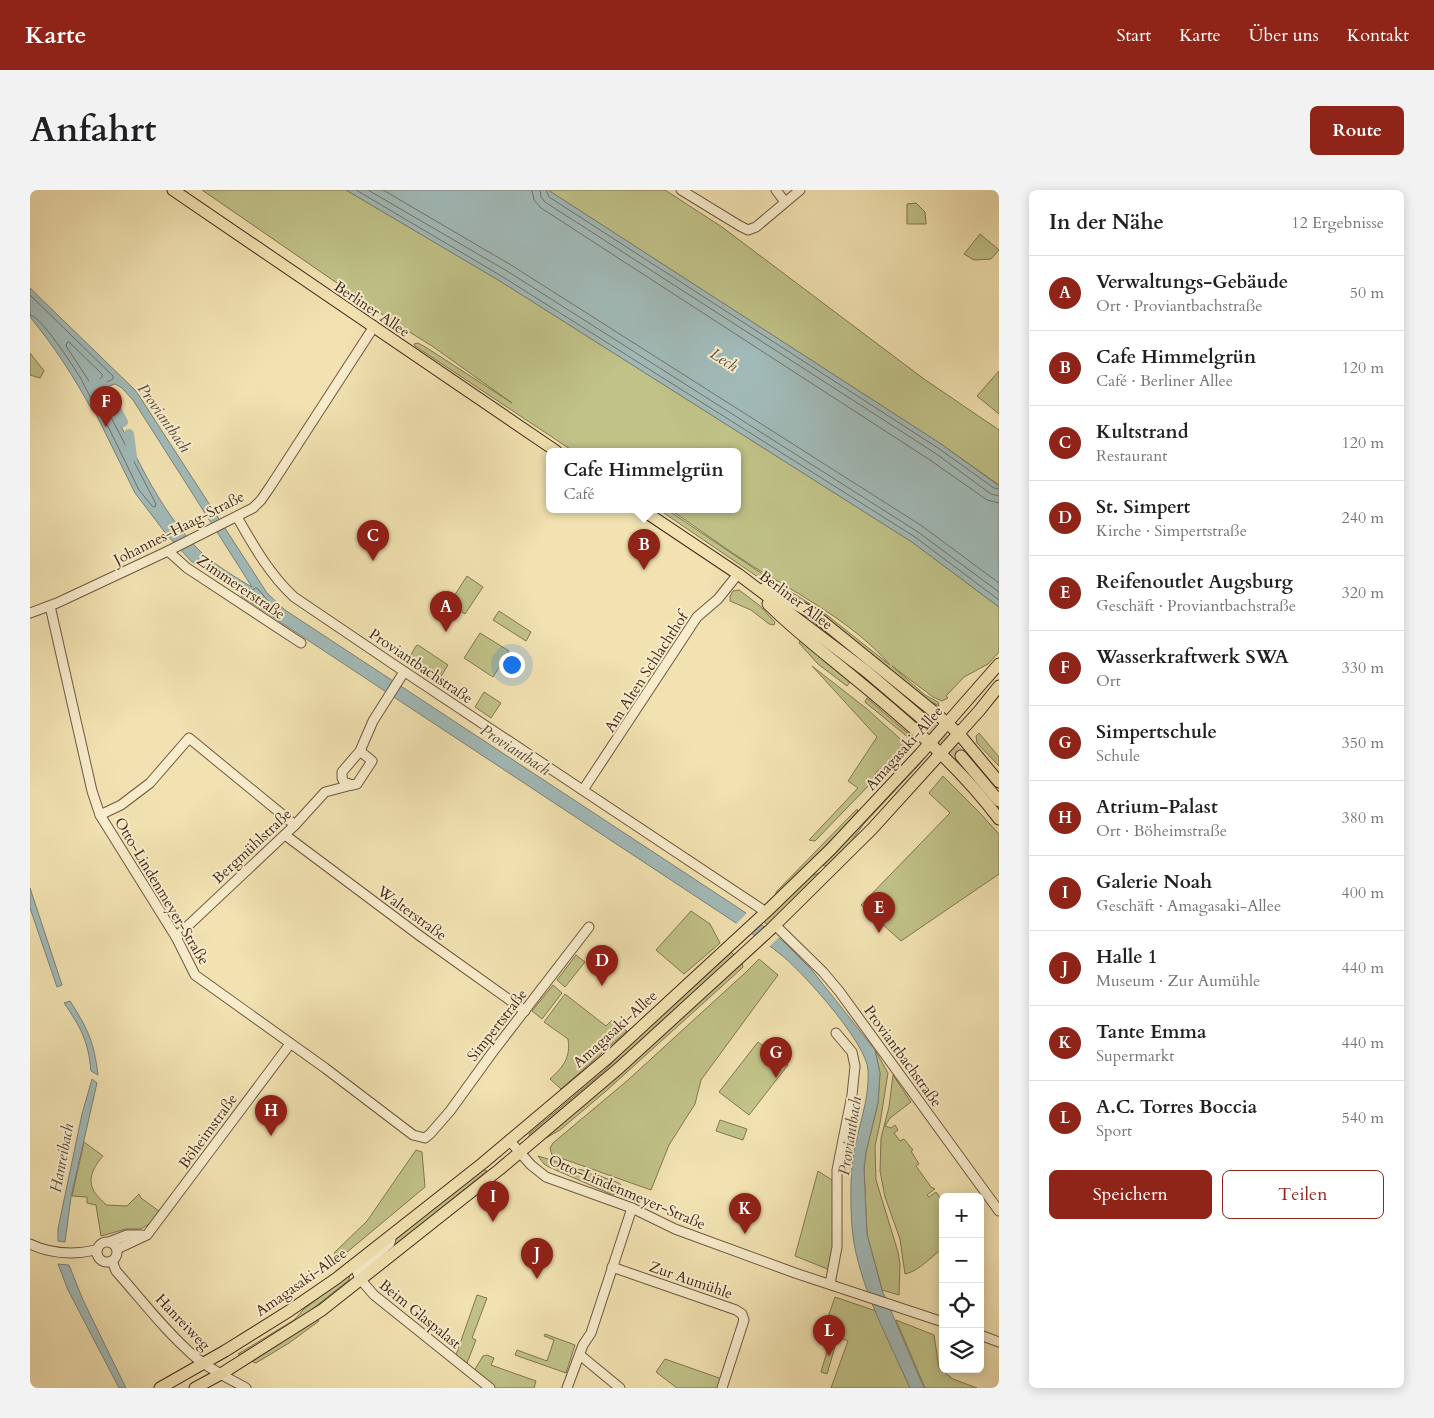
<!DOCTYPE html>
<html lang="de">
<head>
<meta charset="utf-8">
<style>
  body { margin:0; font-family:Cardo,serif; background:#f2f2f2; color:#202124 }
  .controls { position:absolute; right:15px; bottom:15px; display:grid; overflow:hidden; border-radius:8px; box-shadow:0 2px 12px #0003 }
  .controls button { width:45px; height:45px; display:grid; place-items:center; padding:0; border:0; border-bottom:1px solid #e0e0e0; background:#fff; color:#202124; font:25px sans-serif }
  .you { position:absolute; left:481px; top:474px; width:18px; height:18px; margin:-12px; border:4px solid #fff; border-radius:50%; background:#1a73e8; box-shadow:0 0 0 8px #1a73e833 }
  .badge { display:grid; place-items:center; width:32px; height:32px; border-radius:50%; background:#8f2418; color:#fff; font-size:16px; font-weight:700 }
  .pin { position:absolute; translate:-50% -41px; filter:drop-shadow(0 1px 2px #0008) }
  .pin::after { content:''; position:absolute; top:26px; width:18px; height:15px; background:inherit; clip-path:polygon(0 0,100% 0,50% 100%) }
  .popup { position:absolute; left:516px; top:258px; width:195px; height:65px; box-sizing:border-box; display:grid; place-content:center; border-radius:8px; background:#fff; filter:drop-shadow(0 1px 4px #0005); font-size:16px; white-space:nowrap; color:#757577 }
  .popup b { font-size:19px; color:#202124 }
  .popup::after { content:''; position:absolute; left:50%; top:100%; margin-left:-10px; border:10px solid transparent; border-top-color:#fff }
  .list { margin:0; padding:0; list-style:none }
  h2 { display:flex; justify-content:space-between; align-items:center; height:65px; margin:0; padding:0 20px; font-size:21px }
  h2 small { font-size:16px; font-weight:400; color:#757577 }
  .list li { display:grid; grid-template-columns:32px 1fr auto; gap:15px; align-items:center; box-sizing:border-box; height:75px; padding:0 20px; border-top:1px solid #e0e0e0 }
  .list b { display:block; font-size:19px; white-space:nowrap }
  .list p { margin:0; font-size:16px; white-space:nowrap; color:#757577 }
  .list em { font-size:16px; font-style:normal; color:#757577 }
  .actions { display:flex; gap:10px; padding:15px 20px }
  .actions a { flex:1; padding:11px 0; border:1px solid #8f2418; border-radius:8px; text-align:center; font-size:18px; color:#8f2418 }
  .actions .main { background:#8f2418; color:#fff }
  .icon { flex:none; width:28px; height:28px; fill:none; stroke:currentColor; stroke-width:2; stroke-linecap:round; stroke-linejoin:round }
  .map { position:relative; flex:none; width:969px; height:1198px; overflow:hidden; border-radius:8px }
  header { display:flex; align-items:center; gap:30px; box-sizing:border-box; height:70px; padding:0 25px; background:#8f2418; color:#fff }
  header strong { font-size:24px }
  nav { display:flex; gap:28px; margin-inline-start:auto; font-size:18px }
  .intro { display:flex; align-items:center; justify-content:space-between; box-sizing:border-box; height:120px; padding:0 30px }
  h1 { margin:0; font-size:35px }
  .button { padding:12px 22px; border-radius:8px; background:#8f2418; color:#fff; font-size:18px; font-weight:700 }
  main { display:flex; gap:30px; padding:0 30px }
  aside { flex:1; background:#fff; border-radius:8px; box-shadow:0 2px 12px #0003 }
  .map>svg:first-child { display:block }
  .green { fill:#c0c288; stroke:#837652 }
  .water { fill:#a1bab8; stroke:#7d8079; fill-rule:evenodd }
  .pier { fill:#f2e2b1 }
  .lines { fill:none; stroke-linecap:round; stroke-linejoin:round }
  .shore { stroke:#74726a; stroke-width:1 }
  .canal { stroke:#a1bab8; stroke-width:10 }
  .major-tunnel { stroke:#d0bd93; stroke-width:11; stroke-dasharray:11 5.5; stroke-linecap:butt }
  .minor-casing { stroke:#715740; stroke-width:11 }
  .major-casing { stroke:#46291b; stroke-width:13 }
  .minor { stroke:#f7eccc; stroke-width:9 }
  .major { stroke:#f2e2b1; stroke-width:11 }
  .labels { text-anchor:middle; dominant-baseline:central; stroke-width:4; stroke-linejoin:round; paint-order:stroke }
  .street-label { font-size:15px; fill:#46291b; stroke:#f7eccc }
  .water-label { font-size:16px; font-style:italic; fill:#5d4d42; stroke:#f7eccc }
</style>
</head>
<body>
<header>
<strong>Karte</strong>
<nav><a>Start</a><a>Karte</a><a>Über uns</a><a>Kontakt</a></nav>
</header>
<div class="intro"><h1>Anfahrt</h1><a class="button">Route</a></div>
<main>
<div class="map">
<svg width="969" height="1198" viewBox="0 0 969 1198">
  <rect width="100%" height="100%" fill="#f2e2b1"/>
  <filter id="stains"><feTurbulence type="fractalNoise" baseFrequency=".004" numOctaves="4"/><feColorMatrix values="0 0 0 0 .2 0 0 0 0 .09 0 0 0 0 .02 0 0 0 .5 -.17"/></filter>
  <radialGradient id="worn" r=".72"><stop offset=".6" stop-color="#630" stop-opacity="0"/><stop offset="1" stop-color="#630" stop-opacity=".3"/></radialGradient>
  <g class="green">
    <path d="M172,0H316L470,91L882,352L969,417V462L958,474L934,487L916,506L918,508L912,511L903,507L862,476L895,505L908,512L909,516L894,508L747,400L628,319H636L731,383L793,422L860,475C825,434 770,405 724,377C695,359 668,338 639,319H708V261H543L385,156L384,154L388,153L397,158L482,213L402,156L365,133Z"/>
    <polygon points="518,0 635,0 692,37 894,189 969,240 969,295 911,254"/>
    <polygon points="886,13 895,22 896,34 877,34 877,14"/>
    <polygon points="950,44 969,60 961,69 944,70 934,64"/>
    <polygon points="0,163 14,181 10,188 0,185"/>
    <polygon points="969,181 969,224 947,206"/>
    <polygon points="437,386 453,397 435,424 419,414"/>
    <polygon points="709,400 729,415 745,432 744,435 739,434 721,420 700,411 700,406 703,401"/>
    <polygon points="469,421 501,442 496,451 463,430"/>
    <polygon points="450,443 479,461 463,487 434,468"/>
    <polygon points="770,451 808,480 820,492 817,496 788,474 769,453"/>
    <polygon points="388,455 418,475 408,491 406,492 377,472 386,456"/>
    <polygon points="782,476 837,519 878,556 853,583 848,580 843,587 845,589 785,651 779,650 828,598 818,591 847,547"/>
    <polygon points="454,502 471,513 461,528 445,517"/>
    <polygon points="837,508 882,547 882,549 880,549 835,512"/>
    <polygon points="949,543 969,567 969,576 947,553 946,546"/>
    <polygon points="891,568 893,570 886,578 833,635 820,653 797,676 791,675"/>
    <polygon points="913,586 948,621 969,644 969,684 871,751 831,715 920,623 899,603"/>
    <polygon points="827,619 828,624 746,705 746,702"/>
    <polygon points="791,682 738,735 733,731 779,687"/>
    <polygon points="661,721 680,734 690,753 654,784 626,760"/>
    <polygon points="701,762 705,766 582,878 500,947 499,944 575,880 605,850"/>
    <polygon points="546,765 555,772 535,797 527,790"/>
    <polygon points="729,769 748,785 671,890 665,914 639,955 621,1000 522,965 520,958 523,953 598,890 715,783"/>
    <polygon points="712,773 713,777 711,779 576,901 530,940 516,948 516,947"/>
    <polygon points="523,795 532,803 512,829 502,821"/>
    <path d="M535,804L576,836L582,830L597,841L531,899L520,889C533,877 541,868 538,849L514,832Z"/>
    <polygon points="728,852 758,875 719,925 689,902"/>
    <polygon points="845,860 858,883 850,933 845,956 846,990 868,1062 870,1074 869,1105 852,1100 837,1044 834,978 836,962 848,913 850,883"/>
    <path d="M863,885L881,912L860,928L855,936L861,938L865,935L868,940L864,943L870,951L874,949L883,960L881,961L889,974L886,976L901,997L905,999L897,1005L899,1007L906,1002L913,1012V1058C901,1067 889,1081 875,1084L870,1049L855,1007L850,981L851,948L859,917Z"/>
    <polygon points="690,930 717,939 713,950 686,941"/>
    <path d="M54,952L73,966C66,974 57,987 63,999C65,1005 72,1010 76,1015L97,1016L109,1004L111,1008L133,1024L122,1033L110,1039H96L71,1046L66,1015L57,1013V1007L42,1006Z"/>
    <polygon points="386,960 392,962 395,997 310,1068 304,1063 337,1031"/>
    <path d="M508,966L544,977L545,980C551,978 560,982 564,986L567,985L589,993L591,995L590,1000L583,1005L519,977L514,974Z"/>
    <polygon points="451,978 457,981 332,1082 366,1047"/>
    <polygon points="788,981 805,992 804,1047 800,1080 765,1066"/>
    <polygon points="320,1084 319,1090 276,1124 210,1165 208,1164 264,1130 274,1119"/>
    <polygon points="447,1105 457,1108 442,1148 446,1150 437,1173 426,1165"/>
    <polygon points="805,1107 846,1121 880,1198 801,1198 818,1151 793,1141"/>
    <polygon points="287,1128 289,1131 259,1153 226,1173 221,1171"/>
    <polygon points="866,1130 904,1145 909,1178 923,1189 947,1198 895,1198"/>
    <polygon points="515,1144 545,1155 536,1183 485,1165 487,1160 517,1171 524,1150 514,1146"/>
    <polygon points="801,1148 807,1150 797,1184 791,1182"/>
    <polygon points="457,1165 464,1168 461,1175 506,1191 504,1198 466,1198 444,1181 453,1166"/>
    <polygon points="635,1169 692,1189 688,1198 647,1198 626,1182"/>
  </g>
  <g class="water">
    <polygon points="316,0 518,0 911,254 969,296 969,417 882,352 470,91"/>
    <path d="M0,98L106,201L237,403L255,420L716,723L754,752L781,779L845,860L850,883L848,913L836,962L834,978L837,1044L852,1100L894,1198H880C859,1151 833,1103 824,1053C820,1031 820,988 823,966C828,937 840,909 838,880C837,854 776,786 755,768C740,755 722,744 706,733L211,406V404L161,371L137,345L105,303L65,222L62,220C44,187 24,156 0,127ZM85,194L92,198L103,210L222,397C208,389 187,376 174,365C132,325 108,271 83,219H82L74,204L75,197Z"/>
    <polygon points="0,698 32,795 27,797 0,718"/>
    <path d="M40,811C58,839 64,852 68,885L61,881C58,850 51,838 34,813Z"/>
    <polygon points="62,889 67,893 41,1007 35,1052 28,1051 28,1039 52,924"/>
    <polygon points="28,1074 39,1075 53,1110 96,1198 89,1198 38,1100"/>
  </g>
  <polygon class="pier" points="716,721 750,746 738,758 723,748 735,737 734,734 731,734 720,746 705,735 716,724"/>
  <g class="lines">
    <g class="shore">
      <polyline points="326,0 473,87 885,347 969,410"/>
      <polyline points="338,0 477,81 888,342 969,402"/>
      <polyline points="353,0 481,75 892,336 969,393"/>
      <polyline points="502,0 504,10 511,18 900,270 957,310 969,313"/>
      <polyline points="510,0 511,7 515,12 905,263 961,304 969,306"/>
      <polyline points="516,0 519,7 908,258 964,298 969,299"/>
      <path d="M0,105L83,186V189L71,195L70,206L126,314L125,317L122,316L109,300L70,220C61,211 56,198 50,187C43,176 11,126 0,125"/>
      <polygon points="39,152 72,184 72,187 64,195 61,194 36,156 37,153"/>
      <polygon points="226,398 228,399 238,411 237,415 234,415 219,405 220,402"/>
    </g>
    <g class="canal">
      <polyline points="64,192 75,197 93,232"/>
      <polyline points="99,244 102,267"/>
    </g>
    <polyline class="major-tunnel" points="897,533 931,566"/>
    <g class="minor-casing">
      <g id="minor">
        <polyline points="651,0 710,36 718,40 726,37 770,0"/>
        <polyline points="746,0 755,12"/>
        <path d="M207,327C223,355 240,385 264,407L363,474L736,722"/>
        <polyline points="138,361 157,378 271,453"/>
        <polyline points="20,416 62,601 70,625 146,747 165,785 295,878 383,945 395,948 400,944 420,921 462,863 559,737"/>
        <polyline points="0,423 27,413 138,361 223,318 231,310 240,297 343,138"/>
        <polyline points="330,561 342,571 327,594 322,595 314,592 312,588 312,582 330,561 343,531 374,482"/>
        <polyline points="553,600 667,427 688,409 708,384"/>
        <polyline points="70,625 91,615 120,593 159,548 265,635"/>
        <polyline points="255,645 390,746 495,821"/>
        <polyline points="745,735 793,782 809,801 969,1021"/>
        <polyline points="146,747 265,635 295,602 322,595"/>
        <polyline points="479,950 501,975 516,987 602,1018 645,1039 765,1083 913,1132"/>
        <polyline points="361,1049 360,1053 327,1082 330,1089 344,1105 460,1198"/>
        <circle cx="77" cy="1062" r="10"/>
        <polyline points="79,1052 97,1045 112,1045"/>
        <path d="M0,1054C21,1064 43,1065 66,1060"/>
        <polyline points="87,1059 117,1045 260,854"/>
        <path d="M82,1071L86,1081C111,1109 135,1141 164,1166C179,1179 198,1188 216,1198"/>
        <polyline points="582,1077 706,1120 712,1124 714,1130 692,1198"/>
        <polyline points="800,1094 807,1057 807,980 822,905 825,876 822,862 806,843"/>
        <polyline points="950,1145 969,1152"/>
        <polyline points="550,1165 590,1198"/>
        <polyline points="537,1198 553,1155 561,1143 602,1018"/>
      </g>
    </g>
    <g class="major-casing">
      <g id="major">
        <polyline points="143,0 526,261"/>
        <polyline points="611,319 708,384 836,481 897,533"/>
        <polyline points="735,398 782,423 909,526 929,544 969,592"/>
        <path d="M738,414C766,442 797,465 828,491C879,533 929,576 969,629"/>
        <polyline points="931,566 969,611"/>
        <polyline points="130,1198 195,1161 259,1121 307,1088 453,973 580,866 736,722 801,659 891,563 969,474"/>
        <polyline points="165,1198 191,1184 292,1120 470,979 589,878 742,738 842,639 949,521 969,496"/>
      </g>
    </g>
    <use href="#minor" class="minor"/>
    <use href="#major" class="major"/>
  </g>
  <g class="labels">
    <g class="street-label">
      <text transform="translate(342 119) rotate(34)">Berliner Allee</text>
      <text transform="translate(149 338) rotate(-27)">Johannes-Haag-Straße</text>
      <text transform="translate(211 397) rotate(34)">Zimmererstraße</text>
      <text transform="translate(766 410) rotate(37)">Berliner Allee</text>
      <text transform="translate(391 476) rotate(34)">Proviantbachstraße</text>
      <text transform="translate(616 482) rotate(-57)">Am Alten Schlachthof</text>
      <text transform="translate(874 558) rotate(-48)">Amagasaki-Allee</text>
      <text transform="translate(222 656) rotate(-43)">Bergmühlstraße</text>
      <text transform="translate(132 701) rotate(59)">Otto-Lindenmeyer-Straße</text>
      <text transform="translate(382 723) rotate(36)">Walterstraße</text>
      <text transform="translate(467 835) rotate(-52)">Simpertstraße</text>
      <text transform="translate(585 839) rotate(-42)">Amagasaki-Allee</text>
      <text transform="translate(873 866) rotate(54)">Proviantbachstraße</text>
      <text transform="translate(178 941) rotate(-54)">Böheimstraße</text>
      <text transform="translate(597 1002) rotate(23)">Otto-Lindenmeyer-Straße</text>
      <text transform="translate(661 1090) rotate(19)">Zur Aumühle</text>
      <text transform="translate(271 1092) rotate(-35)">Amagasaki-Allee</text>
      <text transform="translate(390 1124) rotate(39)">Beim Glaspalast</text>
      <text transform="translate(153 1132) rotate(46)">Hanreiweg</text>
    </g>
    <g class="water-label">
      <text transform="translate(694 170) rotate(33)">Lech</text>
      <text transform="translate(134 228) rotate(55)">Proviantbach</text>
      <text transform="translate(485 560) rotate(33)">Proviantbach</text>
      <text transform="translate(820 946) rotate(-81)">Proviantbach</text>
      <text transform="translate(32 968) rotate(-79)">Hanreibach</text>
    </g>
  </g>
  <rect width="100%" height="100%" filter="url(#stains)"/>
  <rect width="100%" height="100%" fill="url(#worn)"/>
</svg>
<div class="controls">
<button>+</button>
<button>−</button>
<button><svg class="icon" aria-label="locate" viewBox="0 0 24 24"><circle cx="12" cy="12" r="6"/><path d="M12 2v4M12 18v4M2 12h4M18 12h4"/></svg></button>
<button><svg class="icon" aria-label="layers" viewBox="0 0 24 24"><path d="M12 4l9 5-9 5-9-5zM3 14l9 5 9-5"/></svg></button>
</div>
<div class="you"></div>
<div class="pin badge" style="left:416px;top:442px">A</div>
<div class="pin badge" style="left:614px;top:380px">B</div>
<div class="popup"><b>Cafe Himmelgrün</b>Café</div>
<div class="pin badge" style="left:343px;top:371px">C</div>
<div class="pin badge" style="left:572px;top:796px">D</div>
<div class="pin badge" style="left:849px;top:743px">E</div>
<div class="pin badge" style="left:76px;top:237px">F</div>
<div class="pin badge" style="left:746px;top:888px">G</div>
<div class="pin badge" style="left:241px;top:946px">H</div>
<div class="pin badge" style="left:463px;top:1032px">I</div>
<div class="pin badge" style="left:507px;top:1089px">J</div>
<div class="pin badge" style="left:715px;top:1044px">K</div>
<div class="pin badge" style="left:799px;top:1166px">L</div>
</div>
<aside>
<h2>In der Nähe<small>12 Ergebnisse</small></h2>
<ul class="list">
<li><span class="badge">A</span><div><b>Verwaltungs-Gebäude</b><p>Ort · Proviantbachstraße</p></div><em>50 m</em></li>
<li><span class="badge">B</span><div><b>Cafe Himmelgrün</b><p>Café · Berliner Allee</p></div><em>120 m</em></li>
<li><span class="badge">C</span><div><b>Kultstrand</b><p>Restaurant</p></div><em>120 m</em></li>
<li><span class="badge">D</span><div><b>St. Simpert</b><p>Kirche · Simpertstraße</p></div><em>240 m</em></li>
<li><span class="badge">E</span><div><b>Reifenoutlet Augsburg</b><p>Geschäft · Proviantbachstraße</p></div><em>320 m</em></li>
<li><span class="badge">F</span><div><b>Wasserkraftwerk SWA</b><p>Ort</p></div><em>330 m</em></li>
<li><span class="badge">G</span><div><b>Simpertschule</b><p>Schule</p></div><em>350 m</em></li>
<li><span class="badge">H</span><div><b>Atrium-Palast</b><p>Ort · Böheimstraße</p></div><em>380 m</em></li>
<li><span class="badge">I</span><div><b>Galerie Noah</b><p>Geschäft · Amagasaki-Allee</p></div><em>400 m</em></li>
<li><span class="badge">J</span><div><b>Halle 1</b><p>Museum · Zur Aumühle</p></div><em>440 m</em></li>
<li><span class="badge">K</span><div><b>Tante Emma</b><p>Supermarkt</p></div><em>440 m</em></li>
<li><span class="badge">L</span><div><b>A.C. Torres Boccia</b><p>Sport</p></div><em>540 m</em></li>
</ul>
<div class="actions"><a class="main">Speichern</a><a>Teilen</a></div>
</aside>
</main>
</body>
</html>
